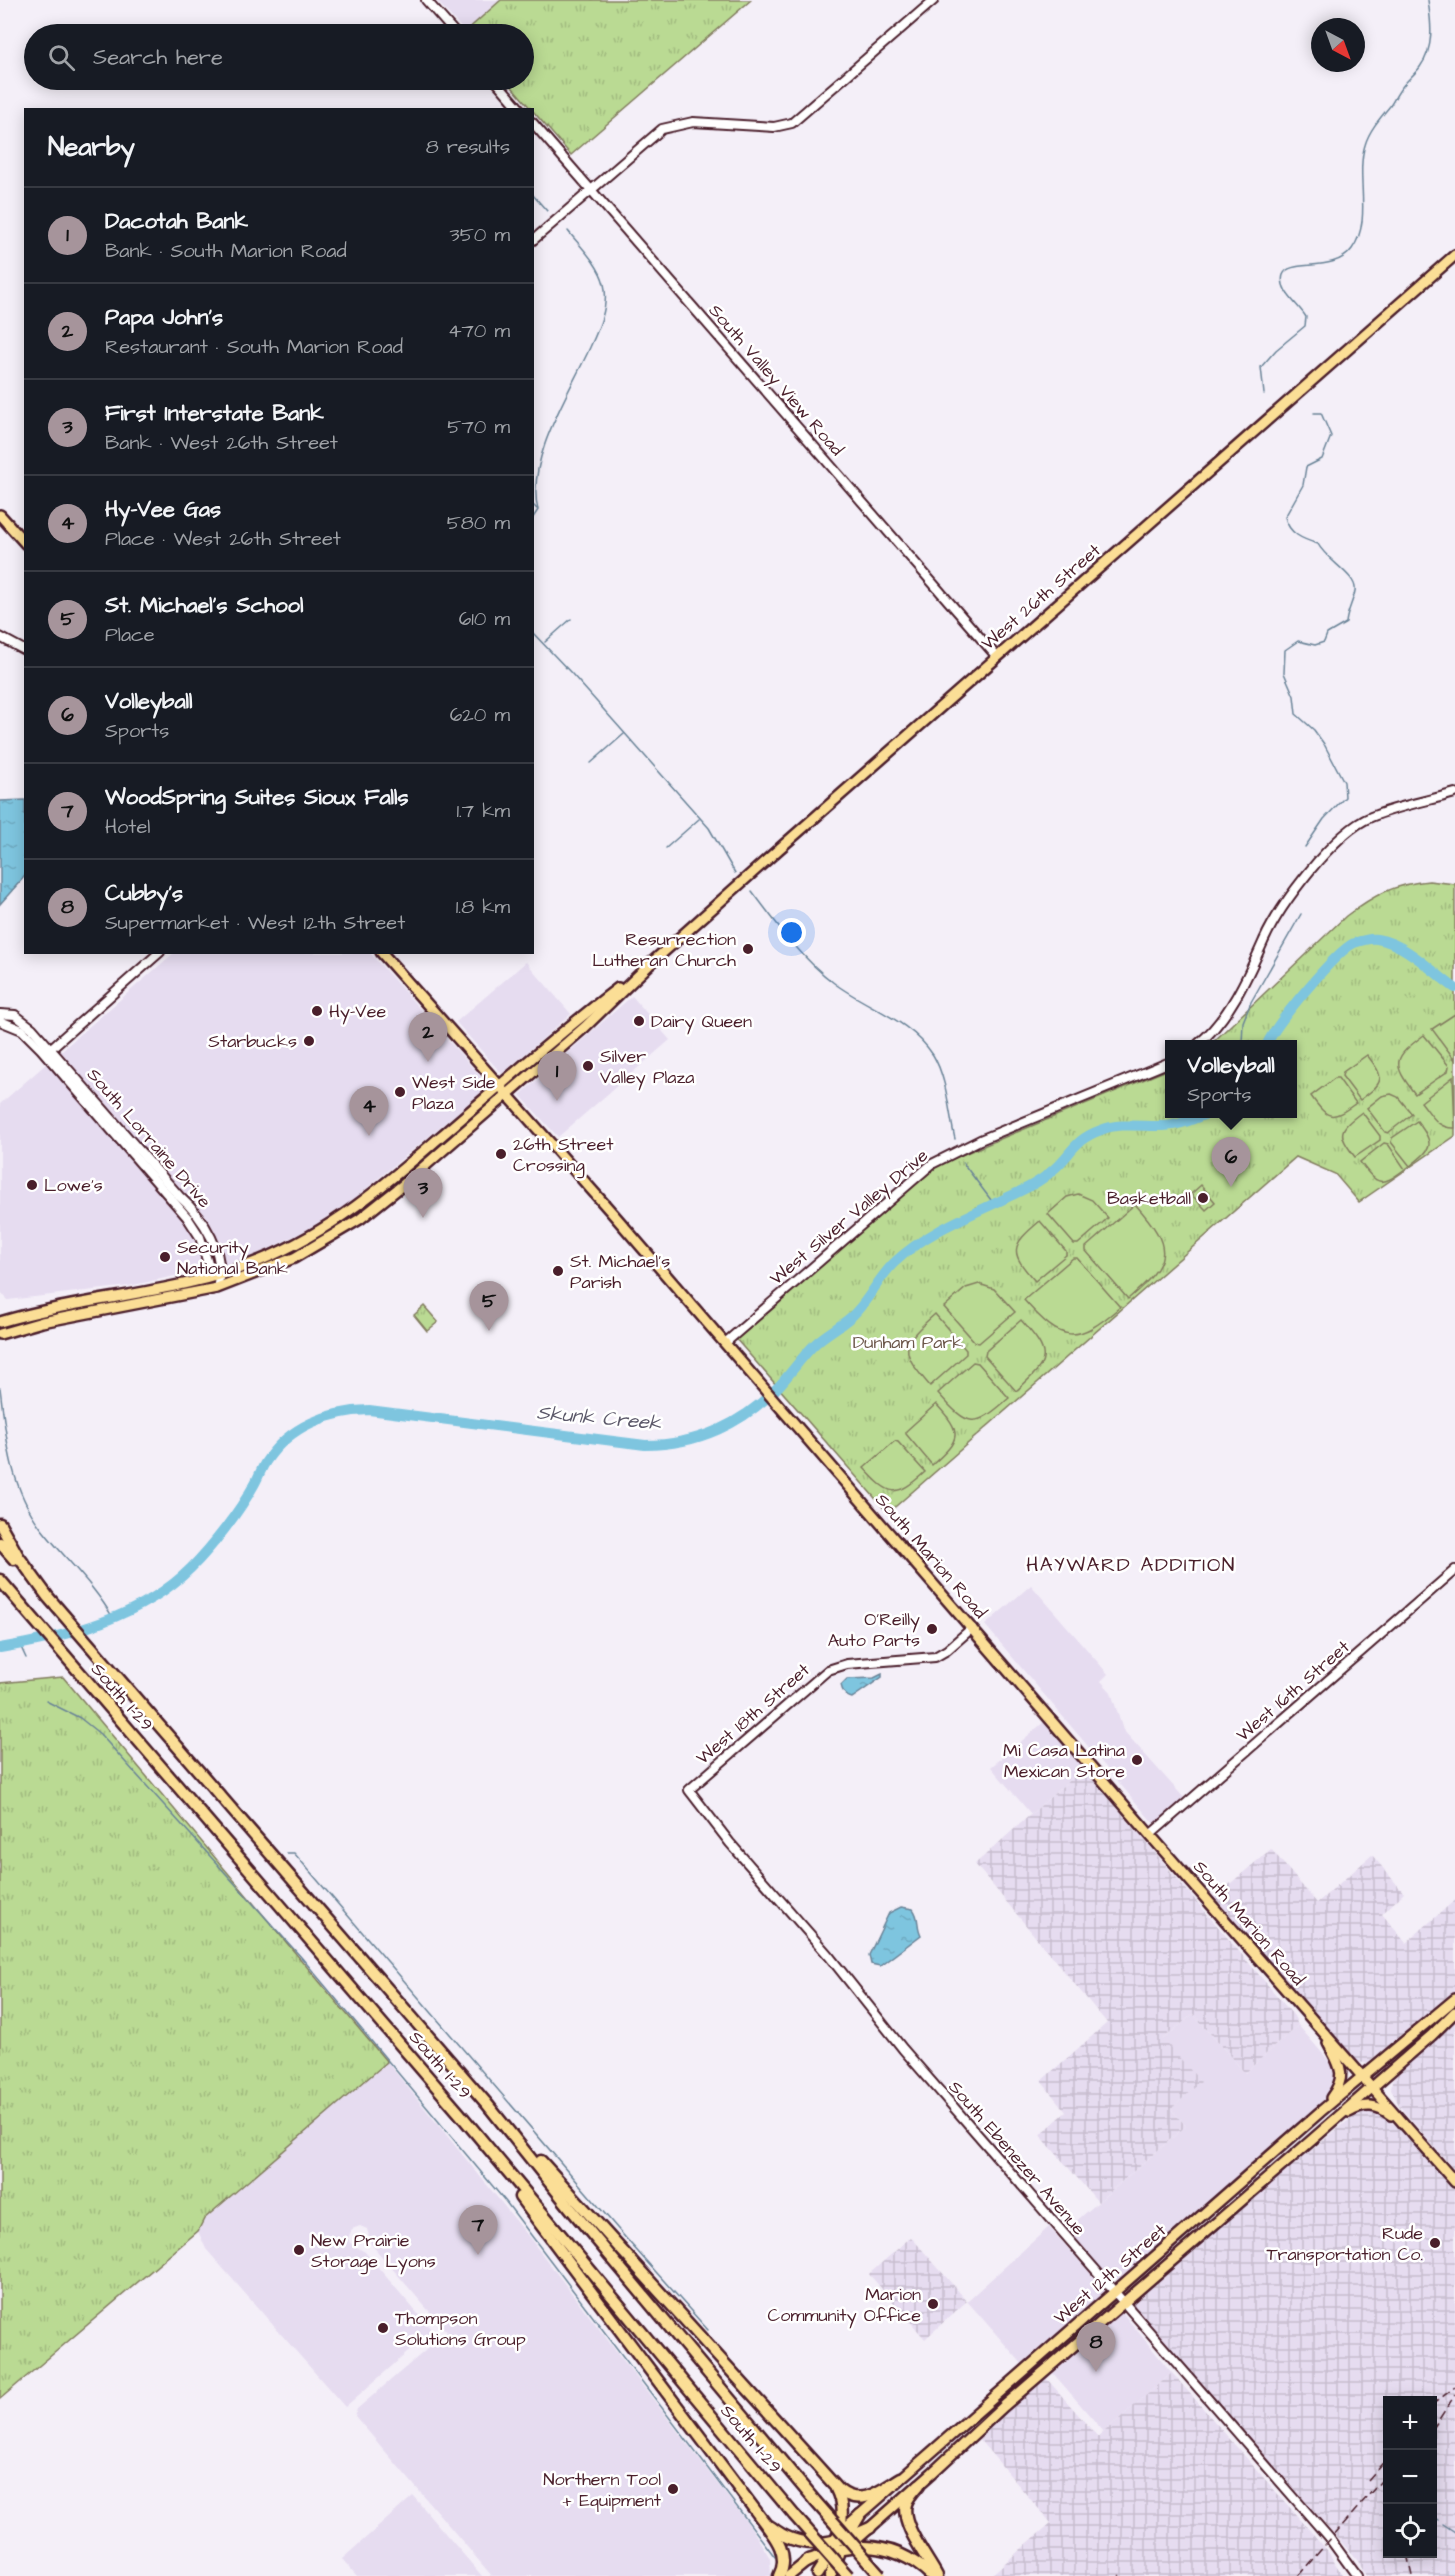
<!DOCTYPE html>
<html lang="en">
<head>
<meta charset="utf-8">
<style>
  body { margin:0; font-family:"Architects Daughter",sans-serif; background:#242831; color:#f1f3f6 }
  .controls { position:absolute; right:18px; bottom:18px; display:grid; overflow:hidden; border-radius:0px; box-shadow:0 3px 15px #0003 }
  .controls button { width:54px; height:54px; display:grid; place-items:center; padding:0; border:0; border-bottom:2px solid #363941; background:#171b24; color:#f1f3f6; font:30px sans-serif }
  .compass { position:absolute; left:1311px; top:18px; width:54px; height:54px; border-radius:50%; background:#171b24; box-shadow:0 3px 15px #0003; rotate:139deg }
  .you { position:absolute; left:792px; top:933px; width:21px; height:21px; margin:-15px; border:4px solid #fff; border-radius:50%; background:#1a73e8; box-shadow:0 0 0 9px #1a73e833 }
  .badge { display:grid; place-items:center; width:39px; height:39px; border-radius:50%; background:#a6949b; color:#111; font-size:20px; font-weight:700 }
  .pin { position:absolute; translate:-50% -50px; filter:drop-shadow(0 2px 3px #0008) }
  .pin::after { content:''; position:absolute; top:32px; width:21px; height:18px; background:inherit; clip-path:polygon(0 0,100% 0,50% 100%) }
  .popup { position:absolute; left:1165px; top:1040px; width:132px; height:78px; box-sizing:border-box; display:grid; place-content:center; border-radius:0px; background:#171b24; filter:drop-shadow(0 2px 4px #0005); font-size:20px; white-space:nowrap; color:#9ea1a6 }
  .popup b { font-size:22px; color:#f1f3f6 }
  .popup::after { content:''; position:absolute; left:50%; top:100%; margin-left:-12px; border:12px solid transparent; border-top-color:#171b24 }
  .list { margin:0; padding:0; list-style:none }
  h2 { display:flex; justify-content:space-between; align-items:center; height:78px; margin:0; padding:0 24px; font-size:26px }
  h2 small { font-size:20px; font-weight:400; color:#9ea1a6 }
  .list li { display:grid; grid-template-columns:39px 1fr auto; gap:18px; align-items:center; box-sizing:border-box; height:96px; padding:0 24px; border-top:2px solid #363941 }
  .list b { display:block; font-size:22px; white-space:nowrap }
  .list p { margin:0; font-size:20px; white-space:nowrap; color:#9ea1a6 }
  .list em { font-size:20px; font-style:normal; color:#9ea1a6 }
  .icon { flex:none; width:33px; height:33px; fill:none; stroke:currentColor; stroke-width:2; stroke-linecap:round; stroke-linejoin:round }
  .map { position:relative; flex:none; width:1455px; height:2576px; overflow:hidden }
  .search { position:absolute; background:#171b24; box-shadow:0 3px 15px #0003; left:24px; top:24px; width:510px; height:66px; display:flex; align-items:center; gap:15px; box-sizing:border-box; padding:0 21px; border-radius:33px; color:#9ea1a6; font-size:22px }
  .panel { position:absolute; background:#171b24; box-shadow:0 3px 15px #0003; left:24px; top:108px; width:510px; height:846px; border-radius:0px }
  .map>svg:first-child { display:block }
  .built { fill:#e6dcf0 }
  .industrial { fill:url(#industrial-grid); fill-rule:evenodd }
  .grass { fill:url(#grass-tufts); stroke:#827c5f; stroke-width:1.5 }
  .pitch { fill:#bada93; stroke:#827c5f; stroke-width:1.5 }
  .water { fill:url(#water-ripples); stroke:#698397; stroke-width:1.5 }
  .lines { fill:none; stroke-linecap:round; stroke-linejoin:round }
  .stream { stroke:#698397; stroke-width:1.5 }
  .river { stroke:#7ec5df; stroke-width:10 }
  .minor-casing { stroke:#4a1f2b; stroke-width:12 }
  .major-casing { stroke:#4a1f2b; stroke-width:14 }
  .highway-casing { stroke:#4a1f2b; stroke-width:15 }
  .minor { stroke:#fff; stroke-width:8 }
  .major { stroke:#fbde96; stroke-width:9 }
  .highway { stroke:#fbde96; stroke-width:10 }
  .rail { stroke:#4a1f2b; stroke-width:1.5; stroke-dasharray:9 4.5; stroke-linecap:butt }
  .highway-bridge-casing { stroke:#4a1f2b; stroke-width:15; stroke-linecap:butt }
  .highway-bridge { stroke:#fbde96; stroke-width:10 }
  .poi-dot { fill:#4a1f2b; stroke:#fff; stroke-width:2 }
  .labels { text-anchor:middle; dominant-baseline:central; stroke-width:5; stroke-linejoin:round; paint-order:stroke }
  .street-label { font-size:18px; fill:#4a1f2b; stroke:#fff }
  .poi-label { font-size:18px; fill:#4a1f2b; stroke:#fff; text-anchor:start }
  .park-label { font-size:18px; fill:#6c574a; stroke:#fff }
  .water-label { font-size:20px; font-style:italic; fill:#5c596a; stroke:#fff }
  .neighbourhood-label { font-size:20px; letter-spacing:1.5px; fill:#4a1f2b; stroke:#fff }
</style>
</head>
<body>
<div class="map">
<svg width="1455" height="2576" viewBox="0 0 1455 2576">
  <defs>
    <pattern id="industrial-grid" width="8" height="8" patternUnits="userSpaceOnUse" patternTransform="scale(1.5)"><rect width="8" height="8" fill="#e6dcf0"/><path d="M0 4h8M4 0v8" fill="none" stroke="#c7bcce"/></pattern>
    <pattern id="grass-tufts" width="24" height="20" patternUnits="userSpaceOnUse" patternTransform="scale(1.5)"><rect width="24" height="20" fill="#bada93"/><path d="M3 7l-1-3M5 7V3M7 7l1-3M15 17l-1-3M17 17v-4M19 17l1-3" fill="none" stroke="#a1bb7f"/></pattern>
    <pattern id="water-ripples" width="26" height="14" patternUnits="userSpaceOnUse" patternTransform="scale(1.5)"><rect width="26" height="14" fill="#7ec5df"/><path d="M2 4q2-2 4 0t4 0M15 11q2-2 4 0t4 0" fill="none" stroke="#6ea9c0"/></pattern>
  </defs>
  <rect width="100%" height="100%" fill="#f4eff8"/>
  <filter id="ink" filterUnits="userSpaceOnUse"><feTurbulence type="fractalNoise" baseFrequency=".0167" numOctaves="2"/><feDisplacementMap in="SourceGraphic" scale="12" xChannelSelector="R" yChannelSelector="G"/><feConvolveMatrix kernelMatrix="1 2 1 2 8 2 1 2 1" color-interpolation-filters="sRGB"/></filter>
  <g filter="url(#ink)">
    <g class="built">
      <polygon points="436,0 501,0 465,32"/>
      <polygon points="175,952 370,953 489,1086 349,1203 308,1229 247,1260 129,1286 8,1300 0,1291 0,1104"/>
      <polygon points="526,962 571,1014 502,1074 456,1022"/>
      <polygon points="632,996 670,1040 558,1137 520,1095"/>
      <polygon points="1031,1585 1108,1674 1101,1681 1111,1692 1123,1730 1185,1799 1155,1825 985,1625"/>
      <polygon points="1044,1722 1083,1768 1031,1814 991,1767"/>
      <polygon points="1193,2014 1245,2073 1298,2025 1329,2061 1333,2067 1335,2083 1321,2103 1126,2277 1112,2280 1066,2230 1186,2126 1171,2109 1200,2082 1162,2040"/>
      <polygon points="387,2062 522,2228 750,2526 770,2558 771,2576 492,2576 355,2416 357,2409 447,2332 371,2244 367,2229 360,2226 352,2229 348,2238 350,2243 365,2252 430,2328 431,2332 345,2407 206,2249 198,2231 204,2220"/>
      <polygon points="1049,2227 1107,2292 1024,2366 967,2301"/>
      <polygon points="1121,2311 1172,2373 1104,2432 1052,2372"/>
      <polygon points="413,2496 482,2576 357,2576 342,2559"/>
    </g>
    <g class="industrial">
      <polygon points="1083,1768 1294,2016 1298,2025 1245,2073 1193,2014 1163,2039 1201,2082 1171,2109 1186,2126 1098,2202 1040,2135 1066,2112 1041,2081 1107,2023 975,1864"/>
      <polygon points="1271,1849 1317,1903 1372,1855 1404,1893 1382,1914 1406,1943 1455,1900 1455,1992 1367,2063 1354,2062 1211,1900"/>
      <polygon points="1455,2019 1455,2171 1400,2107 1391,2089 1392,2081 1400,2070"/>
      <path d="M1368,2111L1378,2113L1397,2126L1455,2191V2576H1366L1358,2561L1131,2304L1242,2207L1340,2127L1358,2113ZM1432,2400V2554H1388V2400Z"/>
      <polygon points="911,2237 967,2301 925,2339 869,2274"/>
      <polygon points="1172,2373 1327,2550 1343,2576 990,2576 1051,2523 977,2437 1046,2378 1098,2437"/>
    </g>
    <g class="grass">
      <polygon points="501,0 751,0 571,155 506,80 524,80 524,34 466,34 465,32"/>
      <path d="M1429,881L1455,884V1136L1359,1202L1335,1174L1296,1157L888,1513L736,1339L935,1166L1169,1069L1170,1114H1292V1044H1211L1346,916C1374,895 1394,884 1429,881Z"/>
      <polygon points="424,1306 438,1322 427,1331 414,1315"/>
      <polygon points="63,1677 387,2062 204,2219 198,2231 0,2399 0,1683"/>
    </g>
    <g class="pitch">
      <polygon points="1455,1014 1455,1060 1432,1029"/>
      <path d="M1424,1035L1449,1066L1448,1071L1415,1094C1391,1063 1393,1058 1424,1035Z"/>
      <path d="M1367,1055C1386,1079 1384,1082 1360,1100L1342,1076L1343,1072Z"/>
      <path d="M1453,1077L1455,1128C1437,1129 1431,1114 1421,1102Z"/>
      <path d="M1335,1078H1338L1356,1103C1332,1121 1328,1120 1311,1096Z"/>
      <polygon points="1391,1094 1398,1097 1412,1114 1388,1133 1385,1132 1367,1108 1382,1096"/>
      <path d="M1362,1112L1380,1136V1140L1355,1157C1337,1133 1338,1130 1362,1112Z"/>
      <path d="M1417,1121C1435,1145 1433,1148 1410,1166L1391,1142L1392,1138Z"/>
      <path d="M1384,1143L1388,1144L1405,1169C1381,1187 1378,1186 1360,1162Z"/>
      <polygon points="1201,1185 1215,1202 1206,1210 1191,1194"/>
      <polygon points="1078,1194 1092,1200 1108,1218 1078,1244 1074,1244 1048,1214 1067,1197"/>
      <path d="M1135,1204C1174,1248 1172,1261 1128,1299L1086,1251V1247Z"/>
      <path d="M1040,1221L1066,1251V1255L1035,1281C1009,1252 1010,1246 1040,1221Z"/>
      <path d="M1073,1258H1077L1120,1307C1076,1345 1062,1343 1024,1300Z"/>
      <polygon points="979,1284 994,1289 1015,1312 979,1343 975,1342 944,1307 966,1288"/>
      <path d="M935,1314L966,1350V1354L930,1386C899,1350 900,1345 935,1314Z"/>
      <path d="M1021,1320C1052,1355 1051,1360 1016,1391L985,1356L986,1351Z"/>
      <path d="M973,1362L978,1363L1009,1398C974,1429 969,1428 938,1393Z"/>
      <path d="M936,1404C963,1433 961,1439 932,1465L906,1434V1431Z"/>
      <path d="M895,1441L898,1442L925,1472C896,1498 890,1497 864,1468Z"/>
    </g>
    <g class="water">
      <polygon points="25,800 25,876 0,904 0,801"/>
      <path d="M882,1674V1677L852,1698C846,1697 842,1691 841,1685L847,1679L874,1678Z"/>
      <path d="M901,1907L913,1909C920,1918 916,1926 921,1935L880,1966L871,1964L869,1955L889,1913Z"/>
    </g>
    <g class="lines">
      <g class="stream">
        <polyline points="532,194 547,211"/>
        <path d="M1264,394L1261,367L1276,350L1305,326L1306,317C1299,305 1278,290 1283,275C1289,258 1334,274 1352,249C1373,220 1355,177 1365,145C1369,131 1380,118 1390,106C1394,100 1397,93 1402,87C1407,80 1415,74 1420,67C1435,47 1431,22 1428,0"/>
        <polyline points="532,504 537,509"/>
        <path d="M532,519L538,510C526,461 566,398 587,354C596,334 610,308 604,284C599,264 580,246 568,231"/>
        <polyline points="532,632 572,674 709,828 735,873"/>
        <polyline points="545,642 571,619"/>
        <polyline points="591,763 624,734"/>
        <path d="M1305,847L1324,819L1345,797L1344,782L1324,744L1314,730L1296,714L1294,696L1284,673L1285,650L1298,641L1315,645L1324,642L1327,634L1346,623C1347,611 1353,602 1355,591C1358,576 1326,560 1318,544C1302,539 1289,534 1285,517L1303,485L1306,467L1322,459L1331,436L1321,413H1314"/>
        <polyline points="666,848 699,819"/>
        <path d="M752,891C776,923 802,959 834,983C867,1008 910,1019 933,1055C947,1078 949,1113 955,1139"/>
        <polyline points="1242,1044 1243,1022 1251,1002 1301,914"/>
        <polyline points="963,1163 994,1204"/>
        <path d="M0,1388C6,1438 10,1487 41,1528C65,1559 93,1583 113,1618"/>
        <polyline points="20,1645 26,1658"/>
        <polyline points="46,1701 80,1718 100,1734 301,1957 506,2202 775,2557"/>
        <polyline points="287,1853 294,1853 630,2243 708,2330"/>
        <polyline points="1432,2516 1438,2520"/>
        <polyline points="1443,2524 1455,2532"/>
      </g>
      <g class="river">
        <path d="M1267,1044C1276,1024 1334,953 1354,943C1360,941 1372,938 1377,939C1407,944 1431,971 1455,988"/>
        <path d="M0,1648C66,1637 142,1617 191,1568C213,1546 239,1512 254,1485C259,1477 261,1468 267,1460C290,1426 329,1411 369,1410L645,1445C697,1445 743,1424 779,1386C791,1373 801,1358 814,1345C827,1332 845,1325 857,1311C871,1296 881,1274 896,1261C927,1232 969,1216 1006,1198C1023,1190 1039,1183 1053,1170C1072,1154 1073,1140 1101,1130C1121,1122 1143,1127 1164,1126C1179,1126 1193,1119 1207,1114"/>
      </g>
      <g class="minor-casing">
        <g id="minor">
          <polyline points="426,0 456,34"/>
          <polyline points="495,80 521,110"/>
          <polyline points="532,122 997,657"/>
          <polyline points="532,241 662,129 693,122 774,127 792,123 934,0"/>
          <polyline points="0,637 26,651"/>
          <path d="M0,1014L15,1015L32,1028L179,1196C204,1218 227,1254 217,1288"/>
          <polyline points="0,1021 22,1030 41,1049 187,1217 200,1237 212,1277"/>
          <path d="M1198,1044C1229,1019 1248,976 1264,940C1280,905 1334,832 1371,817C1397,806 1428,801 1455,793"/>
          <polyline points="49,1050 160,952"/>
          <polyline points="725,1343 932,1164 980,1140 1170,1062"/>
          <polyline points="972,1628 947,1650 935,1657 847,1664 828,1670 689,1790 730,1843 829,1956 903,2049 1330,2539 1357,2576"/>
          <polyline points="1150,1835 1455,1570"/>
        </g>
      </g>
      <g class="major-casing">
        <g id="major">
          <polyline points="0,515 26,544"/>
          <polyline points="381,952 614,1215 1150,1835 1455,2182"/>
          <path d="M0,1322C86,1296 178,1295 261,1260C330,1232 384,1186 440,1137C499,1087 556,1035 618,988"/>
          <polyline points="0,1334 42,1322 217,1288 294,1258 360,1219 404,1184 585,1027 649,965 779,849 1455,255"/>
          <path d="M1328,2043C1340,2066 1348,2075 1331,2098"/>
          <path d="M1349,2112C1365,2103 1377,2104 1391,2115"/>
          <polyline points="838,2534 1320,2112 1455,1999"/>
          <polyline points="847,2548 932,2473 1004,2406 1313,2139 1432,2035 1455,2012"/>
          <polyline points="789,2576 810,2559"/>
        </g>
      </g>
      <g class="highway-casing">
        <g id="highway">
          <polyline points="0,1524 18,1556 48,1597 487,2104 571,2209 815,2501"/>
          <polyline points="0,1543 14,1559"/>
          <polyline points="0,1580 460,2114 794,2515"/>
          <path d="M541,2161L839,2490C861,2508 881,2490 901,2478"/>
          <path d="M520,2197L758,2514C771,2532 792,2553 779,2576"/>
          <path d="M919,2485C914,2491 908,2497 906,2504C900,2524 928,2558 937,2576"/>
          <path d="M771,2527C803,2553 836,2543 870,2528"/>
          <polyline points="845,2540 860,2515"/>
          <path d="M806,2562C851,2540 894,2540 932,2576"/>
          <path d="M817,2574C834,2549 851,2518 836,2489"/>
          <polyline points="830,2576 838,2554"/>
        </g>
      </g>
      <use href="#minor" class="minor"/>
      <use href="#major" class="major"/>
      <use href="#highway" class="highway"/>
      <g class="rail">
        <polyline points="1432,2405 1455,2387"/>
        <polyline points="1432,2430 1455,2395"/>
        <polyline points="1368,2480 1388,2457"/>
        <polyline points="1407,2554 1412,2576"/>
        <polyline points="1119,2575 1120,2576"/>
        <polyline points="1298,2576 1388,2473"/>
      </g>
      <g class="highway-bridge-casing">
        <g id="highway-bridge">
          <polyline points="815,2501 880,2575"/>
          <polyline points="794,2515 848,2576"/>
        </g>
      </g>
      <use href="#highway-bridge" class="highway-bridge"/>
    </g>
  </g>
  <g class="poi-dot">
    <circle cx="748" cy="949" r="6"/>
    <circle cx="317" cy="1011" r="6"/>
    <circle cx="639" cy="1021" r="6"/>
    <circle cx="309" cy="1041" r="6"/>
    <circle cx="588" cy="1066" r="6"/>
    <circle cx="400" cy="1092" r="6"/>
    <circle cx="501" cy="1154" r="6"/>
    <circle cx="32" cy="1185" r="6"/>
    <circle cx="1203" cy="1198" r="6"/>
    <circle cx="165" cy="1257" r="6"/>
    <circle cx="558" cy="1271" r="6"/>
    <circle cx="932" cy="1629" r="6"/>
    <circle cx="1137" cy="1760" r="6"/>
    <circle cx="1435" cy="2243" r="6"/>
    <circle cx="299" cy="2250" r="6"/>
    <circle cx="933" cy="2304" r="6"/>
    <circle cx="383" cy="2328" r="6"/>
    <circle cx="673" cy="2489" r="6"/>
  </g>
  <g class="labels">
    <g class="street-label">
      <text transform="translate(776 380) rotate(49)">South Valley View Road</text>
      <text transform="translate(1041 597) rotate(-41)">West 26th Street</text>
      <text transform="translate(149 1138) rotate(49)">South Lorraine Drive</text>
      <text transform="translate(849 1217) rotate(-40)">West Silver Valley Drive</text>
      <text transform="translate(931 1556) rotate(49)">South Marion Road</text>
      <text transform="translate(1293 1691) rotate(-41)">West 16th Street</text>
      <text transform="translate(122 1697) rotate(49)">South I-29</text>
      <text transform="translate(753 1714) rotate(-41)">West 18th Street</text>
      <text transform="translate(1249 1923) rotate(49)">South Marion Road</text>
      <text transform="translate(440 2065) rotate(49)">South I-29</text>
      <text transform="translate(1017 2158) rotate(49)">South Ebenezer Avenue</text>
      <text transform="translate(1110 2274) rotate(-41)">West 12th Street</text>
      <text transform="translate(751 2439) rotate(50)">South I-29</text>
    </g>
    <g class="poi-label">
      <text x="736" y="939" text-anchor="end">Resurrection<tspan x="736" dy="21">Lutheran Church</tspan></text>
      <text x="329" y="1011">Hy-Vee</text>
      <text x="651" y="1021">Dairy Queen</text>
      <text x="297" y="1041" text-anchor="end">Starbucks</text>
      <text x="600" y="1056">Silver<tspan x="600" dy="21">Valley Plaza</tspan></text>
      <text x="412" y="1082">West Side<tspan x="412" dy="21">Plaza</tspan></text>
      <text x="513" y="1144">26th Street<tspan x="513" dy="21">Crossing</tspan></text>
      <text x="44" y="1185">Lowe's</text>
      <text x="1191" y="1198" text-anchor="end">Basketball</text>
      <text x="177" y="1247">Security<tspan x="177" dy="21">National Bank</tspan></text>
      <text x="570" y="1261">St. Michael's<tspan x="570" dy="21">Parish</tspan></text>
      <text x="920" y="1619" text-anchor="end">O'Reilly<tspan x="920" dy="21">Auto Parts</tspan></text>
      <text x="1125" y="1750" text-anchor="end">Mi Casa Latina<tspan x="1125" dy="21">Mexican Store</tspan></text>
      <text x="1423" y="2233" text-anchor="end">Rude<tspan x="1423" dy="21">Transportation Co.</tspan></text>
      <text x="311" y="2240">New Prairie<tspan x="311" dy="21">Storage Lyons</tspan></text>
      <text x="921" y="2294" text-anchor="end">Marion<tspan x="921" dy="21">Community Office</tspan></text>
      <text x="395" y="2318">Thompson<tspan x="395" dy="21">Solutions Group</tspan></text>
      <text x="661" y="2479" text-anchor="end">Northern Tool<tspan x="661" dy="21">+ Equipment</tspan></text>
    </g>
    <g class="park-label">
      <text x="908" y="1342">Dunham Park</text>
    </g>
    <g class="water-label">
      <text transform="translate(599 1418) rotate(5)">Skunk Creek</text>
    </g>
    <g class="neighbourhood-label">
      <text x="1131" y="1565">HAYWARD ADDITION</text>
    </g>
  </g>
</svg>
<div class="controls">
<button>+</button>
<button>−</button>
<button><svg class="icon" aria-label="locate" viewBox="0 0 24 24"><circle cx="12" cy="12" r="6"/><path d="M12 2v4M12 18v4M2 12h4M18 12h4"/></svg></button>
</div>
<svg class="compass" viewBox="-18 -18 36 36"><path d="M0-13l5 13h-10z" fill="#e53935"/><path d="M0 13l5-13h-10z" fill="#9ea1a6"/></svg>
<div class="you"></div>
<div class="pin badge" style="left:557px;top:1101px">1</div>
<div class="pin badge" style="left:428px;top:1062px">2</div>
<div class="pin badge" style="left:423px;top:1218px">3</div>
<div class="pin badge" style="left:369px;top:1136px">4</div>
<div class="pin badge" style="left:489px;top:1331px">5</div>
<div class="pin badge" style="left:1231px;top:1187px">6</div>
<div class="popup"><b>Volleyball</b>Sports</div>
<div class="pin badge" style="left:478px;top:2255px">7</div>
<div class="pin badge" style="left:1096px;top:2372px">8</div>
<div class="search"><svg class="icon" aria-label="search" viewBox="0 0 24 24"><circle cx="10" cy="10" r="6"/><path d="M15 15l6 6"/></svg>Search here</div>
<section class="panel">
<h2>Nearby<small>8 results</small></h2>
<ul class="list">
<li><span class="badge">1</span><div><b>Dacotah Bank</b><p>Bank · South Marion Road</p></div><em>350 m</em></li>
<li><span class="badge">2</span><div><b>Papa John's</b><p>Restaurant · South Marion Road</p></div><em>470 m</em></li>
<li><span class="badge">3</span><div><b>First Interstate Bank</b><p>Bank · West 26th Street</p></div><em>570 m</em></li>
<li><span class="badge">4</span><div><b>Hy-Vee Gas</b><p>Place · West 26th Street</p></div><em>580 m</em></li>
<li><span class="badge">5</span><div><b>St. Michael's School</b><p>Place</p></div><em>610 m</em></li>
<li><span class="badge">6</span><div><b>Volleyball</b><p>Sports</p></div><em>620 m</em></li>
<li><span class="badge">7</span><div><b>WoodSpring Suites Sioux Falls</b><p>Hotel</p></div><em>1.7 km</em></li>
<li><span class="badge">8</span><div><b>Cubby's</b><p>Supermarket · West 12th Street</p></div><em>1.8 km</em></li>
</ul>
</section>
</div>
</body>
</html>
